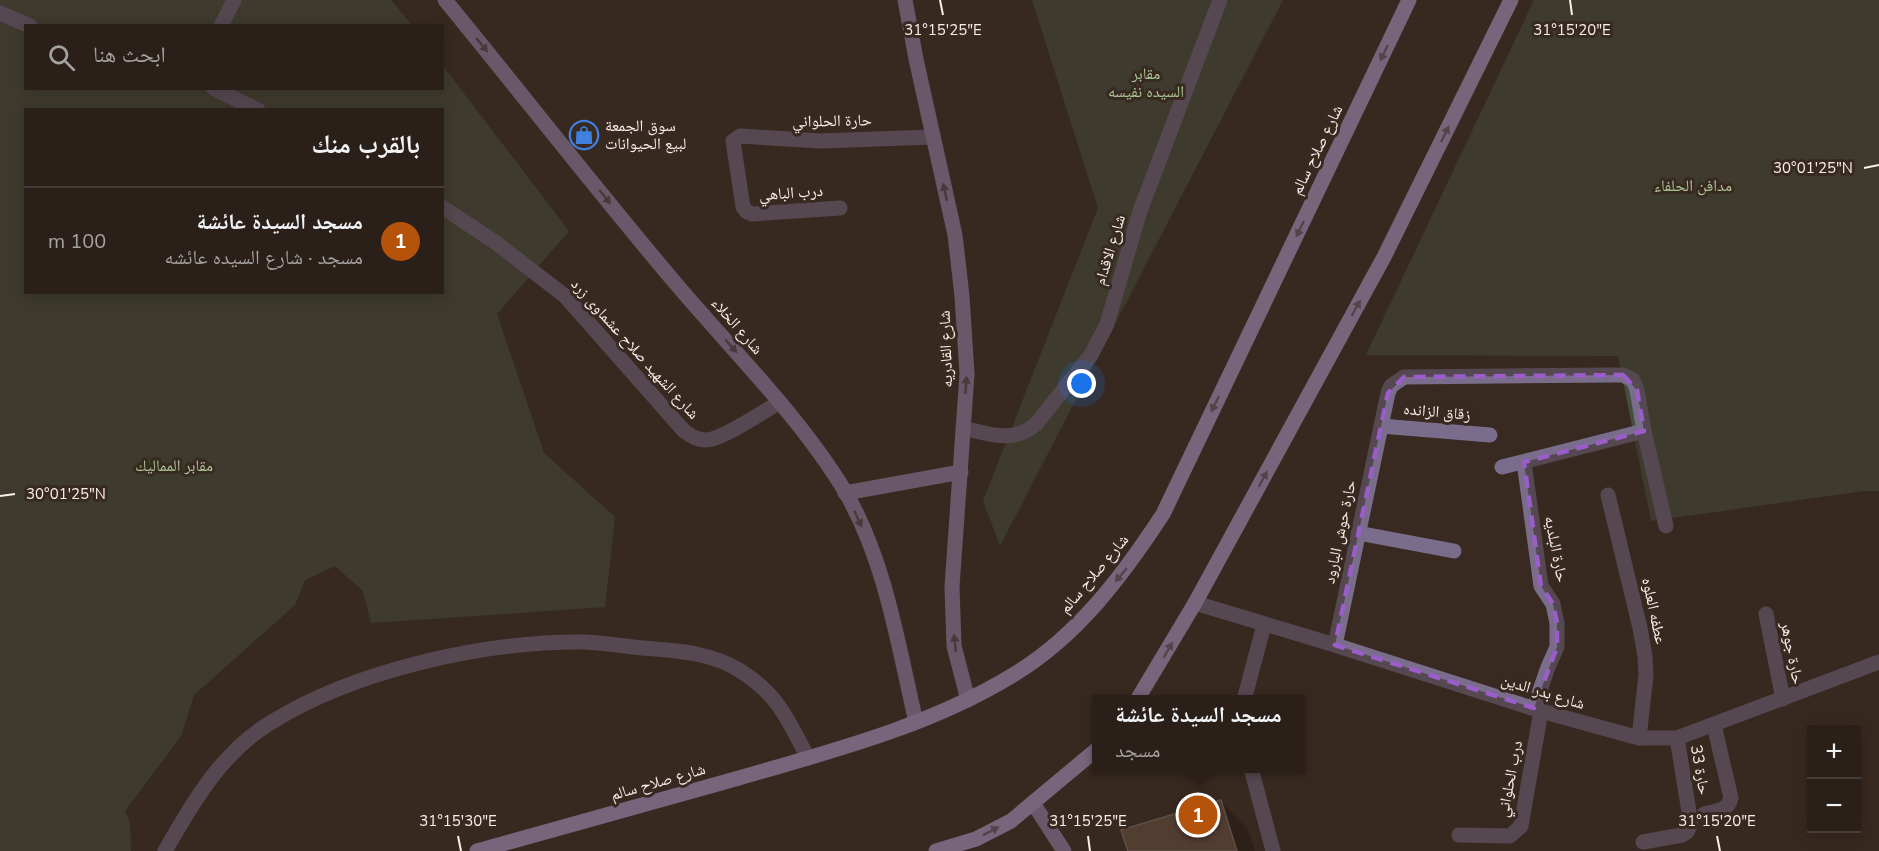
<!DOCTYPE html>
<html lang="ar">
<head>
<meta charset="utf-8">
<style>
  body { margin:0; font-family:"Nunito Sans","Noto Naskh Arabic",sans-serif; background:#362c26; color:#f1f3f6; direction:rtl }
  .controls { position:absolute; right:18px; bottom:18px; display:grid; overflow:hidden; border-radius:0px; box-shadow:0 3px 15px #0003 }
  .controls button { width:54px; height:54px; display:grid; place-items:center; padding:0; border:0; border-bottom:2px solid #463d38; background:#2a1f19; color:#f1f3f6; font:30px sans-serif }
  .you { position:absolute; left:1082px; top:384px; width:21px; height:21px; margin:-15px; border:4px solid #fff; border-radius:50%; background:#1a73e8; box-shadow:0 0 0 9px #1a73e833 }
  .badge { display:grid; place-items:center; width:39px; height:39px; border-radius:50%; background:#b45309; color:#fff; font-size:20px; font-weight:700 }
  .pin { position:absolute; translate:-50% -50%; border:3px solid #fff; box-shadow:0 2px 6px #0006 }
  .popup { position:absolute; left:1092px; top:695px; width:213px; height:78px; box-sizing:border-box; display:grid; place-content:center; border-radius:0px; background:#2a1f19; filter:drop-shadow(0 2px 4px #0005); font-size:20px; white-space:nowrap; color:#a5a2a2 }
  .popup b { font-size:22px; color:#f1f3f6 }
  .popup::after { content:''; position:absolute; left:50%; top:100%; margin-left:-12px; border:12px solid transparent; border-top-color:#2a1f19 }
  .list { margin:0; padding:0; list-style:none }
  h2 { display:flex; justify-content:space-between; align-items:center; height:78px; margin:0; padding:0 24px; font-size:26px }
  h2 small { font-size:20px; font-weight:400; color:#a5a2a2 }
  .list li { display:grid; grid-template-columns:39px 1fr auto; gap:18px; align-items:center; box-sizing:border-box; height:108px; padding:0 24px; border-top:2px solid #463d38 }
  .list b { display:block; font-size:22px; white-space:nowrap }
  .list p { margin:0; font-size:20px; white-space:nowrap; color:#a5a2a2 }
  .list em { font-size:20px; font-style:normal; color:#a5a2a2 }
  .icon { flex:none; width:33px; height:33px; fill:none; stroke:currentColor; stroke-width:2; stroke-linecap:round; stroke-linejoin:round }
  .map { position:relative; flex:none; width:1879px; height:851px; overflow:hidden; direction:ltr }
  .search { position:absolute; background:#2a1f19; box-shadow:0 3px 15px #0003; left:24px; top:24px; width:420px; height:66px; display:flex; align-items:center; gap:15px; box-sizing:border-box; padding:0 21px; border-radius:0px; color:#a5a2a2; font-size:22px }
  .panel { position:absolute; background:#2a1f19; box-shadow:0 3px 15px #0003; left:24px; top:108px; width:420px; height:186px; border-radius:0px; direction:rtl }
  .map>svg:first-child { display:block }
  .green { fill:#454f3d; fill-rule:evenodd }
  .shadow { fill:#0007 }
  .building { fill:#725546; stroke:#8c7a71; stroke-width:1.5 }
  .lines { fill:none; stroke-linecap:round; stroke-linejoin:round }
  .lane { stroke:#796d8b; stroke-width:15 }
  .street { stroke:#796d8b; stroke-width:15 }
  .secondary { stroke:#a491c1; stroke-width:15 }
  .primary { stroke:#c5adea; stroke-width:15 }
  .oneway { fill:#5e4d59 }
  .oneway2 { fill:#77647b }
  .marked { fill:none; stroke:#9b5dca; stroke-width:4.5; stroke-dasharray:12 8; stroke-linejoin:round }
  .ticks { fill:none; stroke:#faf0eb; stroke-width:2 }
  .labels { text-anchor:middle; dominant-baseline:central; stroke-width:6; stroke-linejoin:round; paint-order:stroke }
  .park-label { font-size:16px; fill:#adc997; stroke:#382921 }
  .street-label { font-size:16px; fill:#faf0eb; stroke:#382921 }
  .poi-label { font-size:16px; fill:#faf0eb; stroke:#382921; text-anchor:start }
  .ticks-label { font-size:15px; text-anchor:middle; fill:#faf0eb; stroke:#382921; stroke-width:6; stroke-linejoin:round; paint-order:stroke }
</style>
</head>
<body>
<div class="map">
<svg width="1879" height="851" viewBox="0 0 1879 851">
  <rect width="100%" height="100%" fill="#382921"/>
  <g class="green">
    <path d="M0,0H391L412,25L26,26V88H442L443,66L569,231L497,314L544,453L615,517L605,607L371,623L363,591L335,566L305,580L295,605L194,695L181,736L125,811L130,823L131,851H0ZM26,110H442V292H26Z"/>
    <polygon points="1032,0 1283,0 1000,546 983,501 1098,208"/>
    <polygon points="1534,0 1879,0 1879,491 1864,491 1651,521 1618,356 1366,355"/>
  </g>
  <polygon class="shadow" points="1221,802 1248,829 1255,851 1129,851"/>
  <polygon class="building" points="1221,800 1237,851 1128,851 1121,830"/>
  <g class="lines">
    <g class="lane">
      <polyline points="0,13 30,26"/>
      <polyline points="213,88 258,110"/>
      <path d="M442,207L495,242L565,296L684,431C691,436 697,440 706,440C722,440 764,411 780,402"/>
      <path d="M165,851C193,802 221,753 270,723C355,670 485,641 584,642C604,643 624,646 643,648C677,651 709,652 739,670C778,694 788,720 808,758"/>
    </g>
    <g class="street">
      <polyline points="221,26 234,0"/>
      <polyline points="840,208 752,214 747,212 743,207 733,141 740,136 820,141 933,137"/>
      <polyline points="1381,426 1490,435"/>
      <path d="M963,428C990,434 1012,444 1036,424L1091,355L1107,324L1140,211L1220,0"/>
      <polyline points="1524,462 1541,586 1553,604 1557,623 1557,647 1548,667 1534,708"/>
      <polyline points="1502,467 1644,431"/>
      <polyline points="1608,495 1640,628 1645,656 1646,675 1639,738"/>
      <polyline points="1358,533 1454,551"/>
      <polyline points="1195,603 1335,645 1541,711 1639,738 1677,738 1879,662"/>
      <polyline points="1766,614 1783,699"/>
      <polyline points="1335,645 1388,393 1391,386 1404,377 1613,375 1623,375 1633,380 1637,390 1644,431 1666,526"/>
      <polyline points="1244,700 1264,625"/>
      <polyline points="1251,768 1273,851"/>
      <path d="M1704,814C1716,811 1728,811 1731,798L1714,725"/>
      <polyline points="1459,835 1510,836 1521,826 1541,711"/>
      <polyline points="1643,842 1682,835 1687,832 1691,824 1677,738"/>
    </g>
    <g class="secondary">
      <path d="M445,0C523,95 598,192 677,285C734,352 801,418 846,493C886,563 898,645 916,722"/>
      <polyline points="905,0 916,59 955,235 962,296 967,374 952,587 954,646 968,700"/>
      <polyline points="845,493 961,472"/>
      <polyline points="1033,803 1064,851"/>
    </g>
    <g class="primary">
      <polyline points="1137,700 1195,603 1384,257 1511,0"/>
      <path d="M477,851C564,827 651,802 739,778C832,751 930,726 1013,675C1078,636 1123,575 1163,514L1409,0"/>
      <polyline points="936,851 976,839 1011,821 1096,750"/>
    </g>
  </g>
  <defs><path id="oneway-solid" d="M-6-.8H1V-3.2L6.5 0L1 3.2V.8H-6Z" transform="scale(1.5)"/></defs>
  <g class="oneway">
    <use href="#oneway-solid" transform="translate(482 45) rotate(51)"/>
    <use href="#oneway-solid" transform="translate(945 192) rotate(-103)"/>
    <use href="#oneway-solid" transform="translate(605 197) rotate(51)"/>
    <use href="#oneway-solid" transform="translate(731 346) rotate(49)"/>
    <use href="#oneway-solid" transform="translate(966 385) rotate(-86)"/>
    <use href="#oneway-solid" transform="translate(858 519) rotate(65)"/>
    <use href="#oneway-solid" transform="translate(955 643) rotate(-96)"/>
  </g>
  <g class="oneway2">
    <use href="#oneway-solid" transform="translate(1384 53) rotate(116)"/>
    <use href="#oneway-solid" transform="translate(1445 134) rotate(-64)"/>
    <use href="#oneway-solid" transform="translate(1300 229) rotate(116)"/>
    <use href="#oneway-solid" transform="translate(1356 308) rotate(-61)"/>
    <use href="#oneway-solid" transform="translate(1215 404) rotate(116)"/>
    <use href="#oneway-solid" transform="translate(1263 479) rotate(-61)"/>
    <use href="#oneway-solid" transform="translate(1121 575) rotate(130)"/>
    <use href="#oneway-solid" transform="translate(1168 650) rotate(-60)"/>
    <use href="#oneway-solid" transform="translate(991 831) rotate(-27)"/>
  </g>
  <path d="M0 0H1879V851H0ZM1623,375L1637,390L1644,431L1524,462L1541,586L1553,604L1557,623V647L1534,708L1335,645L1388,393L1404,377Z" fill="#382921" fill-opacity=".55" fill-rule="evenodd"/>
  <path class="marked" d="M1623,375L1637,390L1644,431L1524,462L1541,586L1553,604L1557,623V647L1534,708L1335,645L1388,393L1404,377Z"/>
  <path class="ticks" d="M940,0L943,15M1570,0L1572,15M1864,168L1879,165M0,496L15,494M458,836L461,851M1088,836L1090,851M1717,836L1720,851"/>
  <defs>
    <g id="shop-ring" transform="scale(1.5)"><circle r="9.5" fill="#382921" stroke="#3f7fe0" stroke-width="1.5"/><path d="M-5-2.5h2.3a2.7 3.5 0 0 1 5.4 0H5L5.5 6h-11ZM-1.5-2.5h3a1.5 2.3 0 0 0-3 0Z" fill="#3f7fe0"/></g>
  </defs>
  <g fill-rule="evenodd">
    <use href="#shop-ring" x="584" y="135"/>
  </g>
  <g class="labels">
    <g class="park-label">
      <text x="1146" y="74">مقابر<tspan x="1146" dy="18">السيده نفيسه</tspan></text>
      <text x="1693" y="186">مدافن الحلفاء</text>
      <text x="174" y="466">مقابر المماليك</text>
    </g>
    <g class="street-label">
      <text transform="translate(832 121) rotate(-1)">حارة الحلواني</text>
      <text transform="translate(1317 150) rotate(-64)">شارع صلاح سالم</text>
      <text transform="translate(791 193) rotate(-4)">درب الباهي</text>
      <text transform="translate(1110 250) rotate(-73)">شارع الاقدام</text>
      <text transform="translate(737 326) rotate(49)">شارع الخلاء</text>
      <text transform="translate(635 349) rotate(48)">شارع الشهيد صلاح عشماوى زرد</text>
      <text transform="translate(946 349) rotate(-92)">شارع القادريه</text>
      <text transform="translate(1437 412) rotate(5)">زقاق الزانده</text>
      <text transform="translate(1340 532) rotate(-78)">حارة حوش البارود</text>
      <text transform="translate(1556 549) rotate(79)">حارة البلديه</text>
      <text transform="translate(1094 574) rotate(-50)">شارع صلاح سالم</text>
      <text transform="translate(1654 611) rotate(78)">عطفه العلوه</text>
      <text transform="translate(1792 653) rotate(79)">حارة جوهر</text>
      <text transform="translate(1543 692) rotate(17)">شارع بدر الدين</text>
      <text transform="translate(1700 770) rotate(80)">حارة 33</text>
      <text transform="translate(1510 779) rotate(-79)">درب الحلواني</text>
      <text transform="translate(658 782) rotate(-16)">شارع صلاح سالم</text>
    </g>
    <g class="poi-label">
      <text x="605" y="126">سوق الجمعة<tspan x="605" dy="18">لبيع الحيوانات</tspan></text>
    </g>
  </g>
  <g class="ticks-label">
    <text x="943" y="35">31°15'25"E</text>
    <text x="1572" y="35">31°15'20"E</text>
    <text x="1813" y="173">30°01'25"N</text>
    <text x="66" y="499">30°01'25"N</text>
    <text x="458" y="826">31°15'30"E</text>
    <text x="1088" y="826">31°15'25"E</text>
    <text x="1717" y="826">31°15'20"E</text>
  </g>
</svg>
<div class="controls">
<button>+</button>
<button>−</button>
</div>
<div class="you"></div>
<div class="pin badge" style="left:1198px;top:815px">1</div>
<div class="popup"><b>مسجد السيدة عائشة</b>مسجد</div>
<div class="search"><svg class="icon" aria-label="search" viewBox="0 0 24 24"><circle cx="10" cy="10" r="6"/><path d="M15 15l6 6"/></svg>ابحث هنا</div>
<section class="panel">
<h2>بالقرب منك<small></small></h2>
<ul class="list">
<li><span class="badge">1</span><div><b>مسجد السيدة عائشة</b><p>مسجد · شارع السيده عائشه</p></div><em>100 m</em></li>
</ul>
</section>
</div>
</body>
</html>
